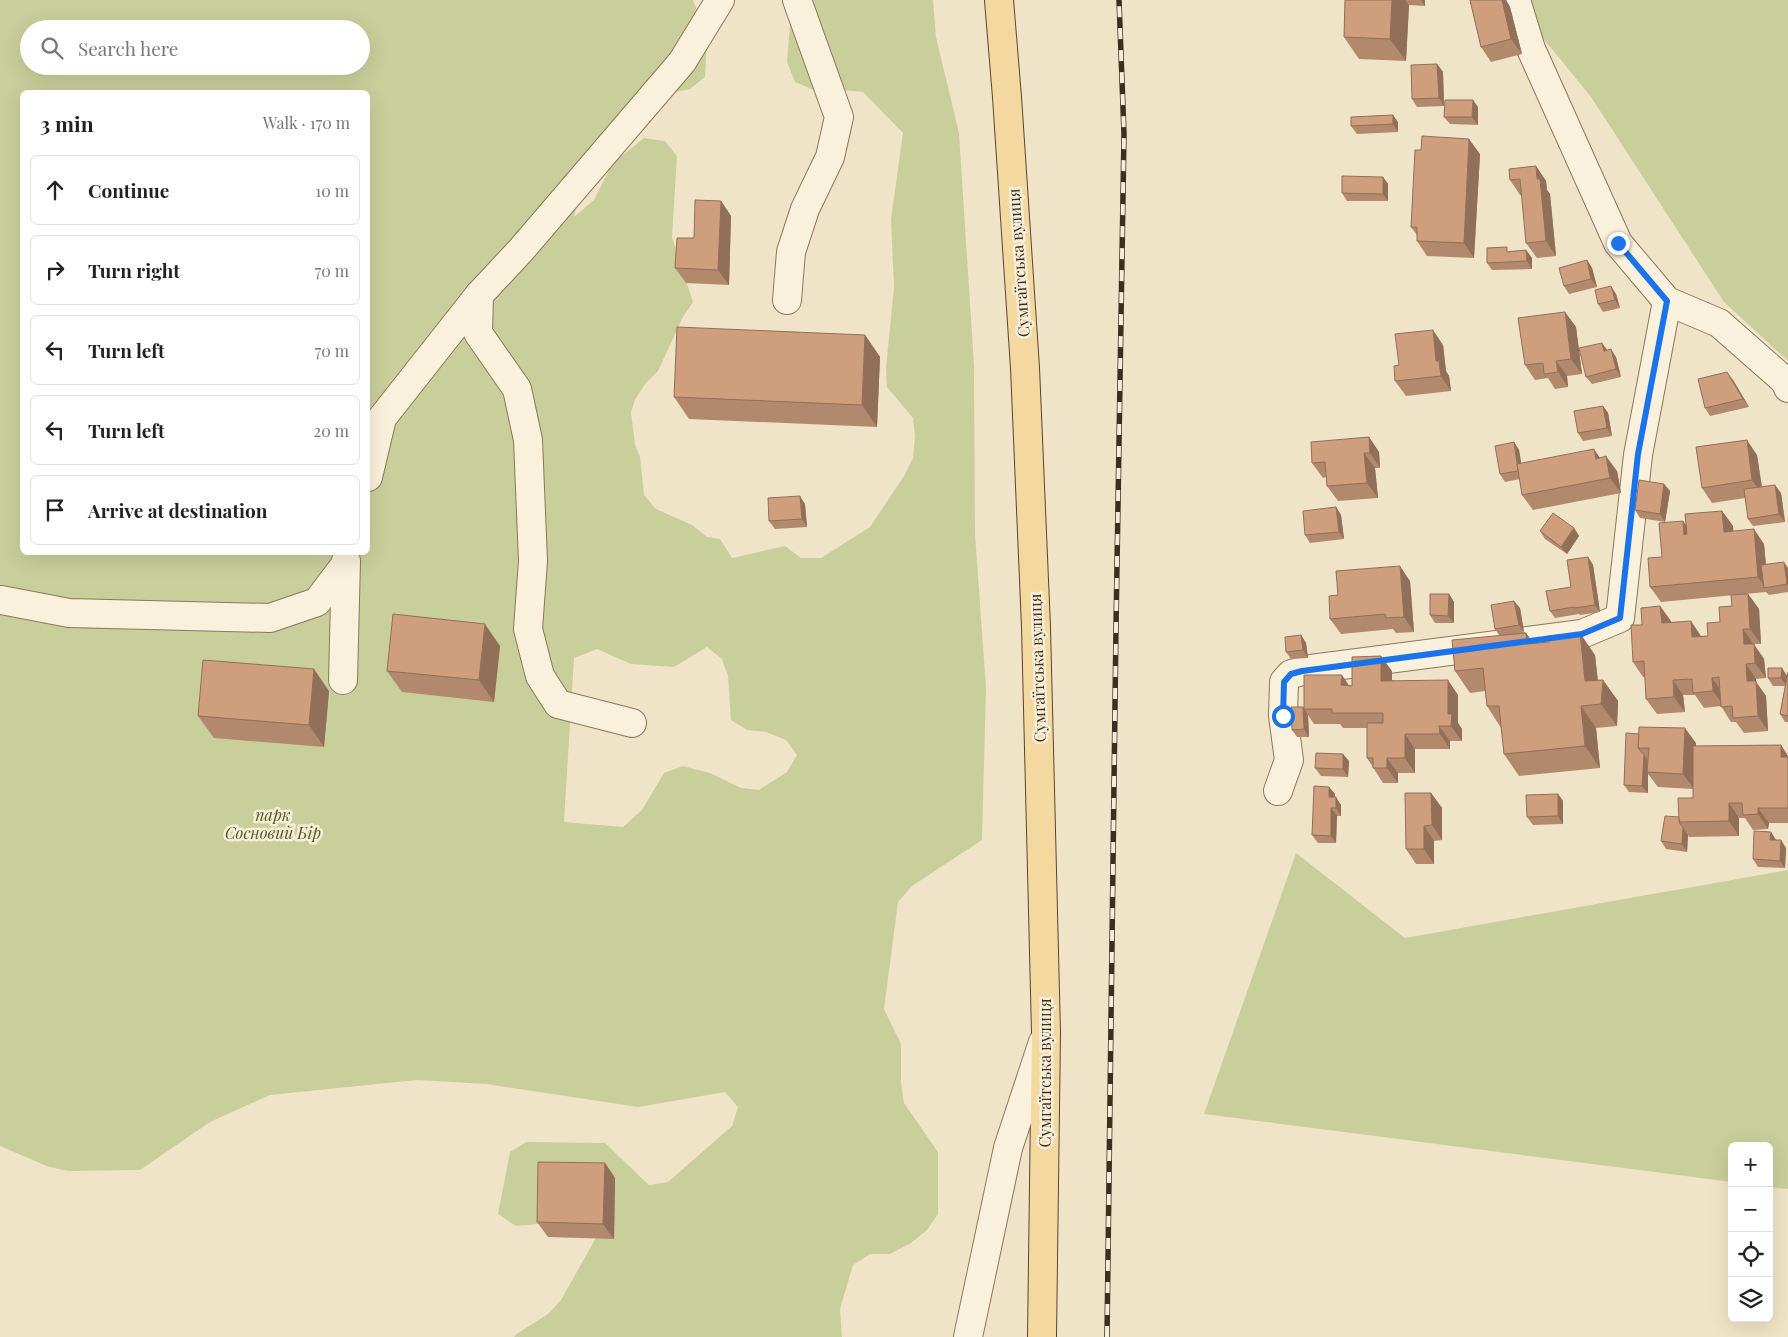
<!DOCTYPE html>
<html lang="en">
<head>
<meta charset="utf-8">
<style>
  body { margin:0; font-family:"Playfair Display",serif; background:#f2f2f2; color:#222 }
  .controls { position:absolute; right:15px; bottom:15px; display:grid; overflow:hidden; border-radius:8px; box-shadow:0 5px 20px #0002 }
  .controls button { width:45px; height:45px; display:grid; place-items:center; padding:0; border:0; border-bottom:1px solid #e0e0e0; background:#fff; color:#222; font:25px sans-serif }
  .stop { position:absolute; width:15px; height:15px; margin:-11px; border:4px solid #1a73e8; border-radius:50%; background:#fff }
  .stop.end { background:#1a73e8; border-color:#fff; box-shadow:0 1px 5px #0008 }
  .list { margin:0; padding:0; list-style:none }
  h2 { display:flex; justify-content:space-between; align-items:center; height:65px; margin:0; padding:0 20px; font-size:21px }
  h2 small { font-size:16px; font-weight:400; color:#767676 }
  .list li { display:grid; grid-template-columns:32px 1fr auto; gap:15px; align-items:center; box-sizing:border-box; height:70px; margin:0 10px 10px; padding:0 10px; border:1px solid #e0e0e0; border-radius:8px }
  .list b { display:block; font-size:19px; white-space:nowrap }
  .list em { font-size:16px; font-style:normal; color:#767676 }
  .icon { flex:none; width:28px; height:28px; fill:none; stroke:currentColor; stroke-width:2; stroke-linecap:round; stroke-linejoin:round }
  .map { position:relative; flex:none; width:1788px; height:1337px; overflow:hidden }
  .search { position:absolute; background:#fff; box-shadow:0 5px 20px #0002; left:20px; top:20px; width:350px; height:55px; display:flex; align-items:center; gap:12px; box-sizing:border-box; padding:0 18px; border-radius:28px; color:#767676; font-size:19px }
  .panel { position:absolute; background:#fff; box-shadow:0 5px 20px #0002; left:20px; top:90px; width:350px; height:465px; border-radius:8px }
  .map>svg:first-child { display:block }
  .green { fill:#c9cf9b; fill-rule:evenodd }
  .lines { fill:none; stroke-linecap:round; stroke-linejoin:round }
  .minor-casing { stroke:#8d765c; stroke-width:30 }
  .major-casing { stroke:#5b4430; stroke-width:30 }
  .minor { stroke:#faf1dc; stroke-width:28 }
  .major { stroke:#f3d9a0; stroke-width:28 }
  .rail-casing { stroke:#3d2e20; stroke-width:5.5 }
  .rail { stroke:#f7eed8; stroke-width:4; stroke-dasharray:11; stroke-linecap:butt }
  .wall { fill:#b2896c }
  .shaded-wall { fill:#916f58 }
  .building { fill:#cf9f7d; stroke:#916f58 }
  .route { stroke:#1a73e8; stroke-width:6 }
  .labels { text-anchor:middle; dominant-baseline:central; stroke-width:5; stroke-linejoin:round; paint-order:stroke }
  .street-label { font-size:16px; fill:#3d2e20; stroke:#f7eed8 }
  .park-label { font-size:16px; font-style:italic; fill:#4d5a26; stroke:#f7eed8 }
</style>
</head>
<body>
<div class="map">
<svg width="1788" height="1337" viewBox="0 0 1788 1337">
  <rect width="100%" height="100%" fill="#f0e4c8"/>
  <g class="green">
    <path d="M0,0H693L707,36L705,77L690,89L670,93L579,195L574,217L594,200L612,164L644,138L665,141L677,156L672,237L693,302L683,317L658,371L645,384L635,400L631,412L635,445L640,457L644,495L656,509L692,525L707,537L720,539L732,558L785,546L801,558H821L870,527L904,476L913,458L915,436L913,418L887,387L886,368L894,287L891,219L903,133L863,92L842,90L821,93L795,82L787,62L792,0H933L936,37L959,133L974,365L975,534L986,688L982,840L912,886L898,902L884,1009L901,1044V1083L904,1103L938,1152V1214L927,1230L911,1243L890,1254H870L853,1265L840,1309L842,1337H514L515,1335L548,1314L561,1300L602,1227L578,1220L516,1226L498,1214L510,1152L526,1142L605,1143L649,1185L668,1182L732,1126L738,1107L725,1092L638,1107L486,1084L417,1080L270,1095L210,1122L140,1170L69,1171L49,1167L0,1146ZM29,29H361V66H29ZM22,92H368V552H22ZM707,647L722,659L728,676L731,720L747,730L766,732L786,740L797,755L787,772L759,790L741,788L710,773L683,766L664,773L642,810L623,827L564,822L574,658L597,649L631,664L674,667Z"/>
    <polygon points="1512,0 1788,0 1788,361 1724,302 1591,97"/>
    <polygon points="1296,853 1405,938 1788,870 1788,1189 1769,1187 1769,1146 1732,1146 1732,1182 1204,1114"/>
  </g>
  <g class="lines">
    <g class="minor-casing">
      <g id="minor">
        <polyline points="1516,0 1531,49 1618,243 1667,301 1719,323 1785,381 1788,388"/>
        <polyline points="479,295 478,333 517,389 528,440 533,561 528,629 540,676 558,704 632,723"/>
        <polyline points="787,300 791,252 805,209 830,157 839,117 797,0"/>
        <polyline points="368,477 382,418 479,295 521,250 682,62 720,0"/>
        <polyline points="1,600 69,613 270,618 317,602 345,565"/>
        <polyline points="343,680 346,561"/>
        <polyline points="1278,791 1289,760 1283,716 1284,682 1291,674 1311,669 1582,634 1620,618 1638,455 1667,301"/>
        <polyline points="968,1337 1008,1148 1043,1042"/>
      </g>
    </g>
    <g class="major-casing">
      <polyline id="major" points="999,0 1007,97 1025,368 1036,627 1046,1033 1042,1337"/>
    </g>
    <use href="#minor" class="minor"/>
    <use href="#major" class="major"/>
    <g class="rail-casing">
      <polyline id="rail" points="1107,1337 1116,627 1124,134 1119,0"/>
    </g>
    <use href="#rail" class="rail"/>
  </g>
  <g class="wall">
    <polygon points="1345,0 1425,0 1425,6 1409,5 1406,61 1359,59 1344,37"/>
    <polygon points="1470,0 1506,0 1510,7 1522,54 1491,62 1481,47"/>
    <polygon points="1437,64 1443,72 1444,106 1417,107 1412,99"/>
    <polygon points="1478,107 1478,125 1450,124 1444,117"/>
    <polygon points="1398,122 1398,132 1357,134 1351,126"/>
    <polygon points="1480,154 1474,258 1427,256 1417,241 1417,235 1411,227"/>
    <polygon points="1536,166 1546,181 1547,190 1550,194 1556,256 1537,258 1526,243 1522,195 1520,195 1510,180"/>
    <polygon points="1383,177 1388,184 1388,201 1347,201 1342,193"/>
    <polygon points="721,201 731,216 729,285 686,283 675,268 694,238"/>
    <polygon points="1526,250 1532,258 1532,269 1492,270 1487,263 1510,251"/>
    <polygon points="1587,260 1592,268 1597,287 1569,294 1564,286"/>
    <polygon points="1616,294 1620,308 1603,312 1598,304"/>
    <polygon points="1565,312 1576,327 1582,374 1567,376 1568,387 1555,389 1548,378 1535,380 1525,365"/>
    <polygon points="865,335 880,357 877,427 689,419 674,397"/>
    <polygon points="1602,343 1607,350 1616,357 1621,377 1592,384 1586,377"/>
    <polygon points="1443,345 1446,371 1449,376 1451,391 1406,396 1395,381 1399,365"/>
    <polygon points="1733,380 1749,407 1710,416 1705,408"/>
    <polygon points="1603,406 1608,413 1612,436 1583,441 1578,433"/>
    <polygon points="1369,437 1379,452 1380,468 1375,468 1378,498 1338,501 1327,486 1326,477 1323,478 1312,463"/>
    <polygon points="1514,442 1519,450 1521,463 1600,458 1617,471 1621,493 1533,510 1522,495 1520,479 1505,482 1500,474"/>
    <polygon points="1757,455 1762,487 1781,493 1785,522 1753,526 1748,519 1745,498 1712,503 1702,488"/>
    <polygon points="1664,484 1670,491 1665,522 1640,518 1635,510"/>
    <polygon points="805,504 807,527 775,529 769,521"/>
    <polygon points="1336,507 1341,515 1344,539 1310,543 1305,535"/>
    <polygon points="1722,511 1733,526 1733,531 1764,544 1766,565 1788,568 1788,592 1769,595 1766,592 1661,602 1650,587 1662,557 1683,521 1686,525"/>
    <polygon points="1574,528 1579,536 1567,554 1545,539 1540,531"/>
    <polygon points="1588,557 1593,565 1600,612 1580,615 1579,614 1555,618 1550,611 1571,587"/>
    <polygon points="1410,581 1414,632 1396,633 1393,629 1341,634 1330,619 1338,595"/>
    <polygon points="1449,594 1454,602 1454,623 1435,623 1430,615"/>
    <polygon points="1748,594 1759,609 1761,644 1754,644 1764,659 1766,678 1756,679 1756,682 1766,696 1768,731 1744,733 1736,722 1731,722 1721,706 1704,708 1695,695 1683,695 1685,712 1657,714 1646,699 1645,677 1643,677 1633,662 1642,625 1660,606 1671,622 1701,636 1708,636 1720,622 1732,606"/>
    <polygon points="1520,608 1524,632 1526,633 1533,643 1595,655 1598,680 1603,680 1618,701 1617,726 1596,728 1600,768 1519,776 1504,754 1501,728 1487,706 1485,691 1470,693 1455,671 1499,635 1495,629"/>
    <polygon points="1301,635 1306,643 1308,658 1291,659 1286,652"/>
    <polygon points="500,646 494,702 402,692 387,671"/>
    <polygon points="1782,668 1787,676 1788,672 1788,722 1785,722 1780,714 1785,686 1773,686 1768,678"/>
    <polygon points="1392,671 1392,680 1458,695 1458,723 1462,729 1462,741 1450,741 1450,749 1415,749 1415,773 1398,773 1398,783 1383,783 1367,758 1367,728 1343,728 1340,724 1314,724 1308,715 1309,737 1297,737 1292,730 1303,707 1304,708 1349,685 1352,686"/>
    <polygon points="329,691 324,747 214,738 198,716"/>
    <polygon points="1626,733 1696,743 1696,746 1781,745 1788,756 1788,823 1769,823 1768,829 1753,830 1745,818 1739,818 1739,836 1689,837 1688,835 1687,852 1666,849 1661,841 1693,798 1693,789 1658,787 1648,774 1648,793 1629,792 1624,785"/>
    <polygon points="1349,761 1348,777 1321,776 1315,768"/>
    <polygon points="1329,787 1335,794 1334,797 1341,805 1341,816 1337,816 1336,843 1318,843 1312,835"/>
    <polygon points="1431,793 1442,808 1442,840 1434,841 1434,864 1416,864 1406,849"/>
    <polygon points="1558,794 1563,801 1563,824 1533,825 1527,817"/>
    <polygon points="1771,832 1776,840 1786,848 1785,868 1758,867 1753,859"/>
    <polygon points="605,1163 615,1178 614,1239 548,1237 537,1222"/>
  </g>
  <g class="shaded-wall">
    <polygon points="1392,0 1405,0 1409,5 1406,61 1390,39"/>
    <polygon points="1421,0 1425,0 1425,6"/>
    <polygon points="1502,0 1506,0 1510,7 1522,54 1511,39"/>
    <polygon points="1437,64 1443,72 1444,106 1439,98"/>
    <polygon points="1473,100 1478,107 1478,125 1472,117"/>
    <polygon points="1393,115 1398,122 1398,132 1393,124"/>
    <polygon points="1469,139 1480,154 1474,258 1464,243"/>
    <polygon points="1536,166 1546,181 1547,190 1550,194 1556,256 1546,241"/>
    <polygon points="1383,177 1388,184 1388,201 1383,194"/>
    <polygon points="721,201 731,216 729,285 718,270"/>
    <polygon points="1526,250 1532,258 1532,269 1527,261"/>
    <polygon points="1587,260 1592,268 1597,287 1591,279"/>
    <polygon points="1611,286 1616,294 1620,308 1615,300"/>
    <polygon points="1565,312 1576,327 1582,374 1571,359"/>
    <polygon points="1433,330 1443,345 1446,371 1449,376 1451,391 1441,376 1436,361"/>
    <polygon points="865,335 880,357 877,427 862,405"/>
    <polygon points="1602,343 1607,350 1604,351"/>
    <polygon points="1611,349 1616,357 1621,377 1616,369"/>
    <polygon points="1556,361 1567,376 1568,387 1558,372"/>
    <polygon points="1727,372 1733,380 1749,407 1743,399"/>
    <polygon points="1603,406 1608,413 1612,436 1607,428"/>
    <polygon points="1369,437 1379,452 1380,468 1370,453"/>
    <polygon points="1747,440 1757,455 1763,495 1752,480"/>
    <polygon points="1514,442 1519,450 1524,479 1519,471"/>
    <polygon points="1594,449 1604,464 1596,459"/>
    <polygon points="1364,453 1375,468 1378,498 1367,483"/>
    <polygon points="1606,456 1617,471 1621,493 1610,478"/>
    <polygon points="1664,484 1670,491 1665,522 1660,514"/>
    <polygon points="1775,485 1781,493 1785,522 1779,514"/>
    <polygon points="800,496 805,504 807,527 802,519"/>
    <polygon points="1336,507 1341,515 1344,539 1339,532"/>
    <polygon points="1722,511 1733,526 1735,547 1724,532"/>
    <polygon points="1683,521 1693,536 1684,535"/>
    <polygon points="1574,528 1579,536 1567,554 1561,547"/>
    <polygon points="1754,529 1764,544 1768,587 1765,587 1758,577"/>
    <polygon points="1588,557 1593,565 1600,612 1595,605"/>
    <polygon points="1784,562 1788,568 1788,585 1787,584"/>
    <polygon points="1400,566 1410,581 1414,632 1404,617"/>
    <polygon points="1449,594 1454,602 1454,623 1448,616"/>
    <polygon points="1748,594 1759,609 1761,644 1750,629"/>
    <polygon points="1514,601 1520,608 1524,632 1519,625"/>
    <polygon points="1660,606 1671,621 1672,638 1662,623"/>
    <polygon points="1691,621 1701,636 1702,652 1692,637"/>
    <polygon points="485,624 500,646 494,702 479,680"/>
    <polygon points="1743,629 1764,659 1766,678 1755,663 1744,644"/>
    <polygon points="1526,633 1541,654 1527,644"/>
    <polygon points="1580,633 1595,655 1600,703 1585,681"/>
    <polygon points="1301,635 1306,643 1308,658 1303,650"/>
    <polygon points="1381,656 1392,671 1392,695 1381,681"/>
    <polygon points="1746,664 1756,679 1756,682 1766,696 1768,731 1758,716 1747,681"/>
    <polygon points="1782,668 1787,676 1787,686 1781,678"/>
    <polygon points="314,669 329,691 324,747 309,725"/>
    <polygon points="1342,675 1352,690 1341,685"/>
    <polygon points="1712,678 1723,693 1724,706 1713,691"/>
    <polygon points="1448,680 1458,695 1458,723 1462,729 1462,741 1451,726 1448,714"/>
    <polygon points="1603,680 1618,701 1617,726 1601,704"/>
    <polygon points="1673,680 1683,695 1685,712 1674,697"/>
    <polygon points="1581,706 1596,728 1600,768 1585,746"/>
    <polygon points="1303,707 1308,715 1309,737 1304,729"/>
    <polygon points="1439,726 1450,741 1450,749 1440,734"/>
    <polygon points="1685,728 1696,743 1694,789 1683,774"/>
    <polygon points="1405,734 1415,749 1415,773 1405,758"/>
    <polygon points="1781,745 1788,756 1788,767 1781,757"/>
    <polygon points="1343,754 1349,761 1348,777 1343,769"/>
    <polygon points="1644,755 1649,763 1647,772 1648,774 1648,793 1642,786"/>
    <polygon points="1387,758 1398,773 1398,783 1387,768"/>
    <polygon points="1329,787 1335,794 1334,804 1329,797"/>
    <polygon points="1431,793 1442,808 1442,840 1432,825"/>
    <polygon points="1558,794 1563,801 1563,824 1558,816"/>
    <polygon points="1336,797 1341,805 1341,816 1336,808"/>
    <polygon points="1729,803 1739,818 1739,836 1729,821"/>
    <polygon points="1331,808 1337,816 1336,843 1331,836"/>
    <polygon points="1758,808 1769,823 1768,829 1758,814"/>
    <polygon points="1424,826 1434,841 1434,864 1424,849"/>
    <polygon points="1683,828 1688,835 1687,852 1682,844"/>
    <polygon points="1771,832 1776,840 1776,848 1770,840"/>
    <polygon points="1781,840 1786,848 1785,868 1780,861"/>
    <polygon points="605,1163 615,1178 614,1239 603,1224"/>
  </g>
  <g class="building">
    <polygon points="1345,0 1392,0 1390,39 1344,37"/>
    <polygon points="1470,0 1502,0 1511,39 1481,47"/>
    <polygon points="1437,64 1439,98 1412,99 1411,65"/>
    <polygon points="1445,100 1473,100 1472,117 1444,117"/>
    <polygon points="1393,115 1393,124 1351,126 1351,117"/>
    <polygon points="1422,136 1469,139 1464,243 1417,241 1417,227 1411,227 1415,150 1421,150"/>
    <polygon points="1536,166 1537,179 1540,179 1546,241 1526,243 1520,179 1510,180 1509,169"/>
    <polygon points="1342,176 1383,177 1383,194 1342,193"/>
    <polygon points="695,200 721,201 718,270 675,268 677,238 694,238"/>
    <polygon points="1507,247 1507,252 1526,250 1527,261 1487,263 1487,248"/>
    <polygon points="1587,260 1591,279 1564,286 1559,268"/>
    <polygon points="1611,286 1615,300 1598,304 1595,290"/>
    <polygon points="1565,312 1571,359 1556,361 1558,372 1544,374 1543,363 1525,365 1518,318"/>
    <polygon points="677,327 865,335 862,405 674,397"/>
    <polygon points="1433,330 1436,361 1439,361 1441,376 1395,381 1394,366 1399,365 1395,334"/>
    <polygon points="1602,343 1604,351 1611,349 1616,369 1586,377 1579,348"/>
    <polygon points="1727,372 1743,399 1705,408 1698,379"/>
    <polygon points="1603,406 1607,428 1578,433 1574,411"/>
    <polygon points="1369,437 1370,453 1364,453 1367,483 1327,486 1325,462 1312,463 1311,442"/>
    <polygon points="1747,440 1752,480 1702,488 1696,447"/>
    <polygon points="1514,442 1518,471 1500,474 1495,446"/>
    <polygon points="1594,449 1596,459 1606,456 1610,478 1522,495 1517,464"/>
    <polygon points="1639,480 1664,484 1660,514 1635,510"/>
    <polygon points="1775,485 1779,514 1748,519 1744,489"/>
    <polygon points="800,496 802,519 769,521 768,498"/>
    <polygon points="1336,507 1339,532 1305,535 1303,511"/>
    <polygon points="1722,511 1724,532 1754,529 1758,577 1650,587 1648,558 1662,557 1659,523 1683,521 1684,535 1687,534 1685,514"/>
    <polygon points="1553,513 1574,528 1561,547 1540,531"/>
    <polygon points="1588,557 1595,605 1574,608 1574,607 1550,611 1546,591 1571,587 1567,560"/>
    <polygon points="1784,562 1787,584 1764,588 1761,565"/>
    <polygon points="1400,566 1404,617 1386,618 1385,614 1330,619 1329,596 1338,595 1336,571"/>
    <polygon points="1430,594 1449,594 1448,616 1430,615"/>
    <polygon points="1748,594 1750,629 1743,629 1744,644 1754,644 1755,663 1746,664 1747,681 1756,681 1758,716 1733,718 1732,706 1721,707 1719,677 1712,678 1713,691 1693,693 1692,679 1673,680 1674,697 1646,699 1644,661 1633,662 1631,625 1642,625 1641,608 1660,606 1662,623 1691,621 1692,637 1708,636 1707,623 1720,622 1719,607 1732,606 1731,595"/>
    <polygon points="1514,601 1519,625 1495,629 1491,605"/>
    <polygon points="393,614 485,624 479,680 387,671"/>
    <polygon points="1526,633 1527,644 1549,642 1548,636 1580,633 1585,681 1603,680 1601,704 1581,706 1585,746 1504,754 1499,706 1487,706 1483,668 1455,671 1452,640"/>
    <polygon points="1301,635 1303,650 1286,652 1285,637"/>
    <polygon points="1381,656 1381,681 1448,680 1448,714 1452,714 1451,726 1439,726 1440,734 1405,734 1405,758 1387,758 1387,768 1373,768 1373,758 1367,758 1367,723 1383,723 1383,713 1332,713 1332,709 1304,709 1304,675 1342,675 1341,685 1352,686 1352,657"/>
    <polygon points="203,660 314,669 309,725 198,716"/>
    <polygon points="1768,668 1782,668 1781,678 1768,678"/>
    <polygon points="1788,672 1788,716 1780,714"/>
    <polygon points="1291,707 1303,707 1304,729 1292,730"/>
    <polygon points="1639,727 1685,728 1683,774 1647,772 1649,748 1638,748"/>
    <polygon points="1626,733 1639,734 1638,748 1644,755 1642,786 1624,785"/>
    <polygon points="1781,745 1781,757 1788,757 1788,808 1758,808 1758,814 1743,815 1742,803 1729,803 1729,821 1679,822 1678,798 1693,798 1693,746"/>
    <polygon points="1316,753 1343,754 1343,769 1315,768"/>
    <polygon points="1314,786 1329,787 1329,797 1336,797 1336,808 1331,808 1331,836 1312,835"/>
    <polygon points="1405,793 1431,793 1432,825 1424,826 1424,849 1406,849"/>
    <polygon points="1558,794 1558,816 1527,817 1526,795"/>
    <polygon points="1665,816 1679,817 1679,822 1683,828 1682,844 1661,841"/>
    <polygon points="1754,831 1771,832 1770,840 1781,840 1780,861 1753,859"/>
    <polygon points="538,1162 605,1163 603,1224 537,1222"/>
  </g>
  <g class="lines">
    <polyline class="route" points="1283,716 1284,682 1291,674 1302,671 1582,634 1620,618 1638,454 1667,301 1618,243"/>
  </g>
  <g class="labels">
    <g class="street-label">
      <text transform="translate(1018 263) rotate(-94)">Сумгаїтська вулиця</text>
      <text transform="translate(1037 668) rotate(-92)">Сумгаїтська вулиця</text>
      <text transform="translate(1044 1073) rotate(-90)">Сумгаїтська вулиця</text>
    </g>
    <g class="park-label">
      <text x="273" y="814">парк<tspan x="273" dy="18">Сосновий Бір</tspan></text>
    </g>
  </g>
</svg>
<div class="controls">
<button>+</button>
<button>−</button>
<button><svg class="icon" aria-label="locate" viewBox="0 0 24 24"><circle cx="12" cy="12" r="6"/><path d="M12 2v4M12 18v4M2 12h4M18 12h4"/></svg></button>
<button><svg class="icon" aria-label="layers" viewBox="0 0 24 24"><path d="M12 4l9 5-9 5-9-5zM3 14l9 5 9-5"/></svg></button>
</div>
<div class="stop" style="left:1283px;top:716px"></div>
<div class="stop end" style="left:1618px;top:243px"></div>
<div class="search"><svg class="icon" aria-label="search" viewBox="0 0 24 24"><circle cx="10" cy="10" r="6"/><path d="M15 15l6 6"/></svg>Search here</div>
<section class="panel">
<h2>3 min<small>Walk · 170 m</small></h2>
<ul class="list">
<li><svg class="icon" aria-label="ahead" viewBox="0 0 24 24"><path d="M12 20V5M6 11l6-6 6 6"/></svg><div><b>Continue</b></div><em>10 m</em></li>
<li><svg class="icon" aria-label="right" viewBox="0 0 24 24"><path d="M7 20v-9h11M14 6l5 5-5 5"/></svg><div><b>Turn right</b></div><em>70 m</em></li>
<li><svg class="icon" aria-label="left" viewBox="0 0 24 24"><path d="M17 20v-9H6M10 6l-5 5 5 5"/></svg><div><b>Turn left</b></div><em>70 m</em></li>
<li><svg class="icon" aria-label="left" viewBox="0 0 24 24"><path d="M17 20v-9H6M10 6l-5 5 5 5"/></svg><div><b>Turn left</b></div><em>20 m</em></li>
<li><svg class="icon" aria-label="arrive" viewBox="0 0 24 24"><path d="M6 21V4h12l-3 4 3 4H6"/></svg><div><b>Arrive at destination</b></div></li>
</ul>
</section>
</div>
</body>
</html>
